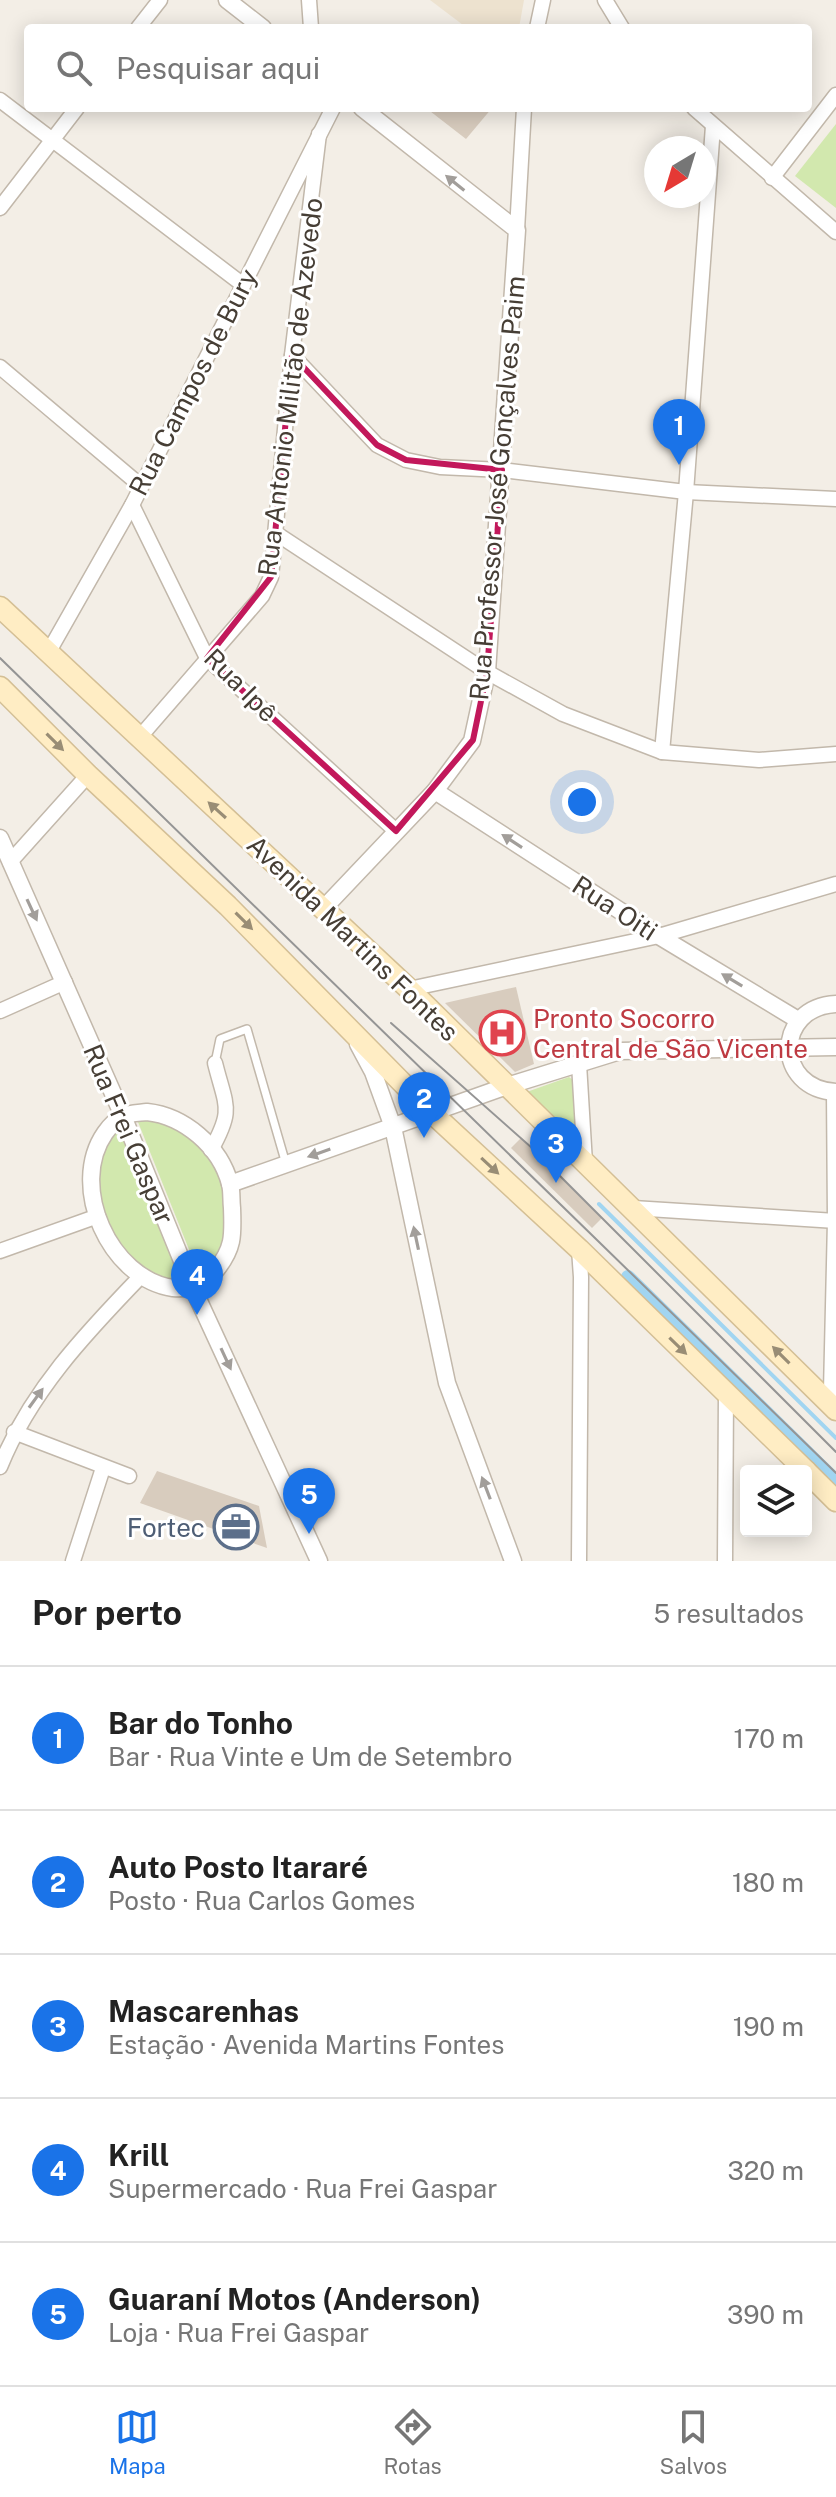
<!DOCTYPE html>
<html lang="pt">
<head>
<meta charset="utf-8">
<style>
  body { margin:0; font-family:"Public Sans",sans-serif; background:#f2f2f2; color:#222 }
  .controls { position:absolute; right:24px; bottom:24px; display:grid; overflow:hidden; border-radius:8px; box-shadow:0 4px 20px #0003 }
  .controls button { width:72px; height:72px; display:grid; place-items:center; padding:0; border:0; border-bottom:2px solid #e0e0e0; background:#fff; color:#222; font:40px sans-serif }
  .compass { position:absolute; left:644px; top:136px; width:72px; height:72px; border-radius:50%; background:#fff; box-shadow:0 4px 20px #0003; rotate:218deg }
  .you { position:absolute; left:582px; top:802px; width:28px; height:28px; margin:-20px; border:6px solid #fff; border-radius:50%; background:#1a73e8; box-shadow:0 0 0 12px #1a73e833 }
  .badge { display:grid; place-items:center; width:52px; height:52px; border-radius:50%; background:#1a73e8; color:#fff; font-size:26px; font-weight:700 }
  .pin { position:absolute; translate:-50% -66px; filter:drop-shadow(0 2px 4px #0008) }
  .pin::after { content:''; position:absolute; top:42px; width:28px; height:24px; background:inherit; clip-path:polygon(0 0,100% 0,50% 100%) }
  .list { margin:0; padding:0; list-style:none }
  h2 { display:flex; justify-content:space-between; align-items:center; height:104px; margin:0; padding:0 32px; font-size:34px }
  h2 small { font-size:26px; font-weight:400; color:#767676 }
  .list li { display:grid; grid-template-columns:52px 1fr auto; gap:24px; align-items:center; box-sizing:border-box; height:144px; padding:0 32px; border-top:2px solid #e0e0e0 }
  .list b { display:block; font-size:30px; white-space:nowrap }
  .list p { margin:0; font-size:26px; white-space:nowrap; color:#767676 }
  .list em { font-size:26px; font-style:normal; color:#767676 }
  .icon { flex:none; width:44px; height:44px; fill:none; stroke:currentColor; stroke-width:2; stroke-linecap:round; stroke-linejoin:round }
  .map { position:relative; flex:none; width:836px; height:1561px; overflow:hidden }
  .search { position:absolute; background:#fff; box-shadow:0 4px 20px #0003; left:24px; right:24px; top:24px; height:88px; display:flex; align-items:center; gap:20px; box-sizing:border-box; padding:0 28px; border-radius:8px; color:#767676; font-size:30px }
  .sheet { height:824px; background:#fff }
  nav { display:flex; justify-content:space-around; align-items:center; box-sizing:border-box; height:112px; border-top:2px solid #e0e0e0; background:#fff; font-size:22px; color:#767676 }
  nav a { display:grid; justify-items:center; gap:4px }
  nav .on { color:#1a73e8 }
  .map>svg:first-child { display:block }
  .education { fill:#ede2cf }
  .green { fill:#d2e8ae }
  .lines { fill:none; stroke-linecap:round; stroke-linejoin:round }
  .stream { stroke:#a1d5f1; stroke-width:4 }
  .canal { stroke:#a1d5f1; stroke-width:14 }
  .building { fill:#d8ccbe }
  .service-casing { stroke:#c2b8ab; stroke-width:10 }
  .minor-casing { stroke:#c2b8ab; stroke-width:17 }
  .tertiary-casing { stroke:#c2b8ab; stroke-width:19 }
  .secondary-casing { stroke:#d4bf95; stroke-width:23 }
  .service { stroke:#fff; stroke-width:7 }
  .minor { stroke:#fff; stroke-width:14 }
  .tertiary { stroke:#fff; stroke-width:16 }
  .secondary { stroke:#ffedc4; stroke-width:20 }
  .tram { stroke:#959595; stroke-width:2 }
  .oneway { fill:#a29e9a }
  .oneway2 { fill:#998d75 }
  .marked { fill:none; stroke:#c2185b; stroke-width:6; stroke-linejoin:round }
  .labels { text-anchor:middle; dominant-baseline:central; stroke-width:6; stroke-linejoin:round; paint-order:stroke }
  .street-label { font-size:26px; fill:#463e35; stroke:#fff }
  .health-label { font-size:26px; fill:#be3a42; stroke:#fff; text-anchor:start }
  .service-label { font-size:26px; fill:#4e5e75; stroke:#fff; text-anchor:end }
</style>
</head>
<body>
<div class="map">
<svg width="836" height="1561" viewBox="0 0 836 1561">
  <rect width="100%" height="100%" fill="#f3eee6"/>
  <polygon class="education" points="430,0 524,0 519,28 467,28"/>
  <g class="green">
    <polygon points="836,124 836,208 795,176"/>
    <polygon points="569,1077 573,1080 575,1142 521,1094"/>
    <polygon points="144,1118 184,1130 215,1167 225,1193 227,1220 223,1243 216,1260 198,1272 138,1122"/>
    <path d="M121,1124L179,1279C119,1283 83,1190 105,1142C108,1135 116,1130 121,1124Z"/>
  </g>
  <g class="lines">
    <polyline class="stream" points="599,1204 836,1438"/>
    <polyline class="canal" points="628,1277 836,1481"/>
  </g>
  <g class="building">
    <polygon points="426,108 492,108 466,139"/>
    <polygon points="516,987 534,1064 515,1072 445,1003"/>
    <polygon points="521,1138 602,1218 592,1228 511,1148"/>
    <polygon points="157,1471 259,1506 267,1548 140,1503"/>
  </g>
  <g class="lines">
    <g class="service-casing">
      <polyline id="service" points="215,1063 220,1039 247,1029 286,1164"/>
    </g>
    <g class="minor-casing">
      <g id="minor">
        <polyline points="309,0 311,28"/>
        <polyline points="605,0 622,28"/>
        <polyline points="138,28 160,0"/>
        <polyline points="537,28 543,0"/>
        <polyline points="0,100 242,284"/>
        <polyline points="694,108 836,232"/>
        <polyline points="772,178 836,95"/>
        <polyline points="0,208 77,108"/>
        <polyline points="517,230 524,108"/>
        <polyline points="292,355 377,445 406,460 440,467 502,470 686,492 836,499"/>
        <polyline points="0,367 141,486"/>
        <polyline points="132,505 207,658 396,831"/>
        <polyline points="277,534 487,672 563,714 662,752 759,760 836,754"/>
        <polyline points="48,653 132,505 333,108"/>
        <polyline points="139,738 262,596 271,577 292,355 319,134"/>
        <polyline points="662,752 686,492 713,126"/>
        <polyline points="10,862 88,775"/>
        <polyline points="409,989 659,936 836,884"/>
        <polyline points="0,1011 65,982"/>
        <polyline points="579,1064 585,1163"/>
        <path d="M211,1150C234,1109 226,1107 215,1063"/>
        <polyline points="633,1208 836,1221"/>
        <polyline points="579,1249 581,1277 579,1561"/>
        <polyline points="0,1251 98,1216"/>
        <polyline points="824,1398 831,1391 835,1221 834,1092"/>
        <polyline points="14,1432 129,1476"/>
        <path d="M0,1467C30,1392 85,1334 141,1276"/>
        <polyline points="73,1561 103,1468"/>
        <polyline points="725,1561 726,1392"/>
      </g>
    </g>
    <g class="tertiary-casing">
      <g id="tertiary">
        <polyline points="227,0 263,28"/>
        <polyline points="435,791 659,936 798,1020"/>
        <polyline points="0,838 123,1116 193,1288 319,1561"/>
        <polyline points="324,908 435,791 472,741 487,672 517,230 362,108"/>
        <path d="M836,1004C774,1007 774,1089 836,1092"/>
        <polyline points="358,1044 373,1072 393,1127 447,1383 513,1561"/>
        <path d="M147,1112C184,1116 220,1146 230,1184C232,1191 231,1200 232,1208C233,1235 234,1248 216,1270C204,1284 191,1290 173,1288C110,1279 68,1186 105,1133C110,1126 115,1120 123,1116C129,1113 139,1113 147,1112Z"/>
        <polyline points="230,1184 507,1086 620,1051 836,1047"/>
      </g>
    </g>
    <g class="secondary-casing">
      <g id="secondary">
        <polyline points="0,607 409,989 836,1410"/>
        <polyline points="0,687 88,775 228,906 432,1113 579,1249 806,1471"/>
        <polyline points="806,1471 836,1501"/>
      </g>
    </g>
    <use href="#service" class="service"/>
    <use href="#minor" class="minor"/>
    <use href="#tertiary" class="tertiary"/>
    <use href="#secondary" class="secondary"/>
    <g class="tram">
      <polyline points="0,658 836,1473"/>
      <polyline points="391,1023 532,1148 836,1452"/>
    </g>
  </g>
  <defs><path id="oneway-solid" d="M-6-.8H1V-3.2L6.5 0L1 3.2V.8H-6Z" transform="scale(2)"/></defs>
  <g class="oneway">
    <use href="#oneway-solid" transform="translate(455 183) rotate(-141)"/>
    <use href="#oneway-solid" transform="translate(512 841) rotate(-147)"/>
    <use href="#oneway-solid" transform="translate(32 910) rotate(65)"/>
    <use href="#oneway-solid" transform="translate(732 980) rotate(-149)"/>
    <use href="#oneway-solid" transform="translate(319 1153) rotate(161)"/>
    <use href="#oneway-solid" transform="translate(416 1238) rotate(-102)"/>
    <use href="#oneway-solid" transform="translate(226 1359) rotate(65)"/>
    <use href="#oneway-solid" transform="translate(36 1398) rotate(-54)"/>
    <use href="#oneway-solid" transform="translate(486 1488) rotate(-111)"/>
  </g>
  <g class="oneway2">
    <use href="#oneway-solid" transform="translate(55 742) rotate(45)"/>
    <use href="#oneway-solid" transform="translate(217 810) rotate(-138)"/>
    <use href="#oneway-solid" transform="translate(244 921) rotate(45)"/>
    <use href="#oneway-solid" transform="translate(490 1166) rotate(43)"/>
    <use href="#oneway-solid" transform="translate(678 1346) rotate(44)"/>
    <use href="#oneway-solid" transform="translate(781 1355) rotate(-135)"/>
  </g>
  <path class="marked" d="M292,355L377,445L406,460L502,470L487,672L473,740L396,831L207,658L271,577Z"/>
  <defs>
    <g id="hospital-ring" transform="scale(2.3)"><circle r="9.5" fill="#fff" stroke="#e0444e" stroke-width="1.5"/><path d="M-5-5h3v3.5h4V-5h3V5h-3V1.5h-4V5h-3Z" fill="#e0444e"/></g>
    <g id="office-ring" transform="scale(2.3)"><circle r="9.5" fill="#fff" stroke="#5c6f8a" stroke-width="1.5"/><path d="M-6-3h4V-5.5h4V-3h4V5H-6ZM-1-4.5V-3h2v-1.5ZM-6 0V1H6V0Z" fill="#5c6f8a"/></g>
  </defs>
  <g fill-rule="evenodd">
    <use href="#hospital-ring" x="502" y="1033"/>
    <use href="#office-ring" x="236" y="1527"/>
  </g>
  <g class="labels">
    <g class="street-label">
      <text transform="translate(193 382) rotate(-63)">Rua Campos de Bury</text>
      <text transform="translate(290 387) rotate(-83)">Rua Antonio Militão de Azevedo</text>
      <text transform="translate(497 488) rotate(-85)">Rua Professor José Gonçalves Paim</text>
      <text transform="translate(241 685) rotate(45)">Rua Ipê</text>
      <text transform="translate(615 908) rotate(33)">Rua Oiti</text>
      <text transform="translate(353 938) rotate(44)">Avenida Martins Fontes</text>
      <text transform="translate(129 1134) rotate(67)">Rua Frei Gaspar</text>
    </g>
    <g class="health-label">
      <text x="533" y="1018">Pronto Socorro<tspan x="533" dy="30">Central de São Vicente</tspan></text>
    </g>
    <g class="service-label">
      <text x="205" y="1527">Fortec</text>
    </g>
  </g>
</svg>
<div class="controls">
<button><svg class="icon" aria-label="layers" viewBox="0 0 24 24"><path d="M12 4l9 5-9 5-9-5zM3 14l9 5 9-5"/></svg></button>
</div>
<svg class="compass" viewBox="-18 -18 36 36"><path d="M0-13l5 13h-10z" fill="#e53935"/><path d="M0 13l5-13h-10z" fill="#767676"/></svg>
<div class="you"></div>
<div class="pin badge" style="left:679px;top:465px">1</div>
<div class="pin badge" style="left:424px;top:1138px">2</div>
<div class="pin badge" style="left:556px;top:1183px">3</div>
<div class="pin badge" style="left:197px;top:1315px">4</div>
<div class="pin badge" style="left:309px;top:1534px">5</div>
<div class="search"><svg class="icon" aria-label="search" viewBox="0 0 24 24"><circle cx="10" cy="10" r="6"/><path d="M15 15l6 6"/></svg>Pesquisar aqui</div>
</div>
<section class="sheet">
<h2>Por perto<small>5 resultados</small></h2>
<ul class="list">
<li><span class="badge">1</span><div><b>Bar do Tonho</b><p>Bar · Rua Vinte e Um de Setembro</p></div><em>170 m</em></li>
<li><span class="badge">2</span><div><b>Auto Posto Itararé</b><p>Posto · Rua Carlos Gomes</p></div><em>180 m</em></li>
<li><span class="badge">3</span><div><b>Mascarenhas</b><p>Estação · Avenida Martins Fontes</p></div><em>190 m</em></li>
<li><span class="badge">4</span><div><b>Krill</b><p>Supermercado · Rua Frei Gaspar</p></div><em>320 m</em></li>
<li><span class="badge">5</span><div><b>Guaraní Motos (Anderson)</b><p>Loja · Rua Frei Gaspar</p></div><em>390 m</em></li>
</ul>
</section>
<nav>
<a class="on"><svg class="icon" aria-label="map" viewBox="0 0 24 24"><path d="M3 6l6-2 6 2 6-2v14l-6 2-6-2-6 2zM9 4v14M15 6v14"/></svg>Mapa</a>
<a><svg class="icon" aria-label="directions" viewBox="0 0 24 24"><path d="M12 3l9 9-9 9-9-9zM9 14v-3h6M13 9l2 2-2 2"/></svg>Rotas</a>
<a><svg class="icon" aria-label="saved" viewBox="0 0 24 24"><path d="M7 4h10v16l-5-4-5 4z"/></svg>Salvos</a>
</nav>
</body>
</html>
